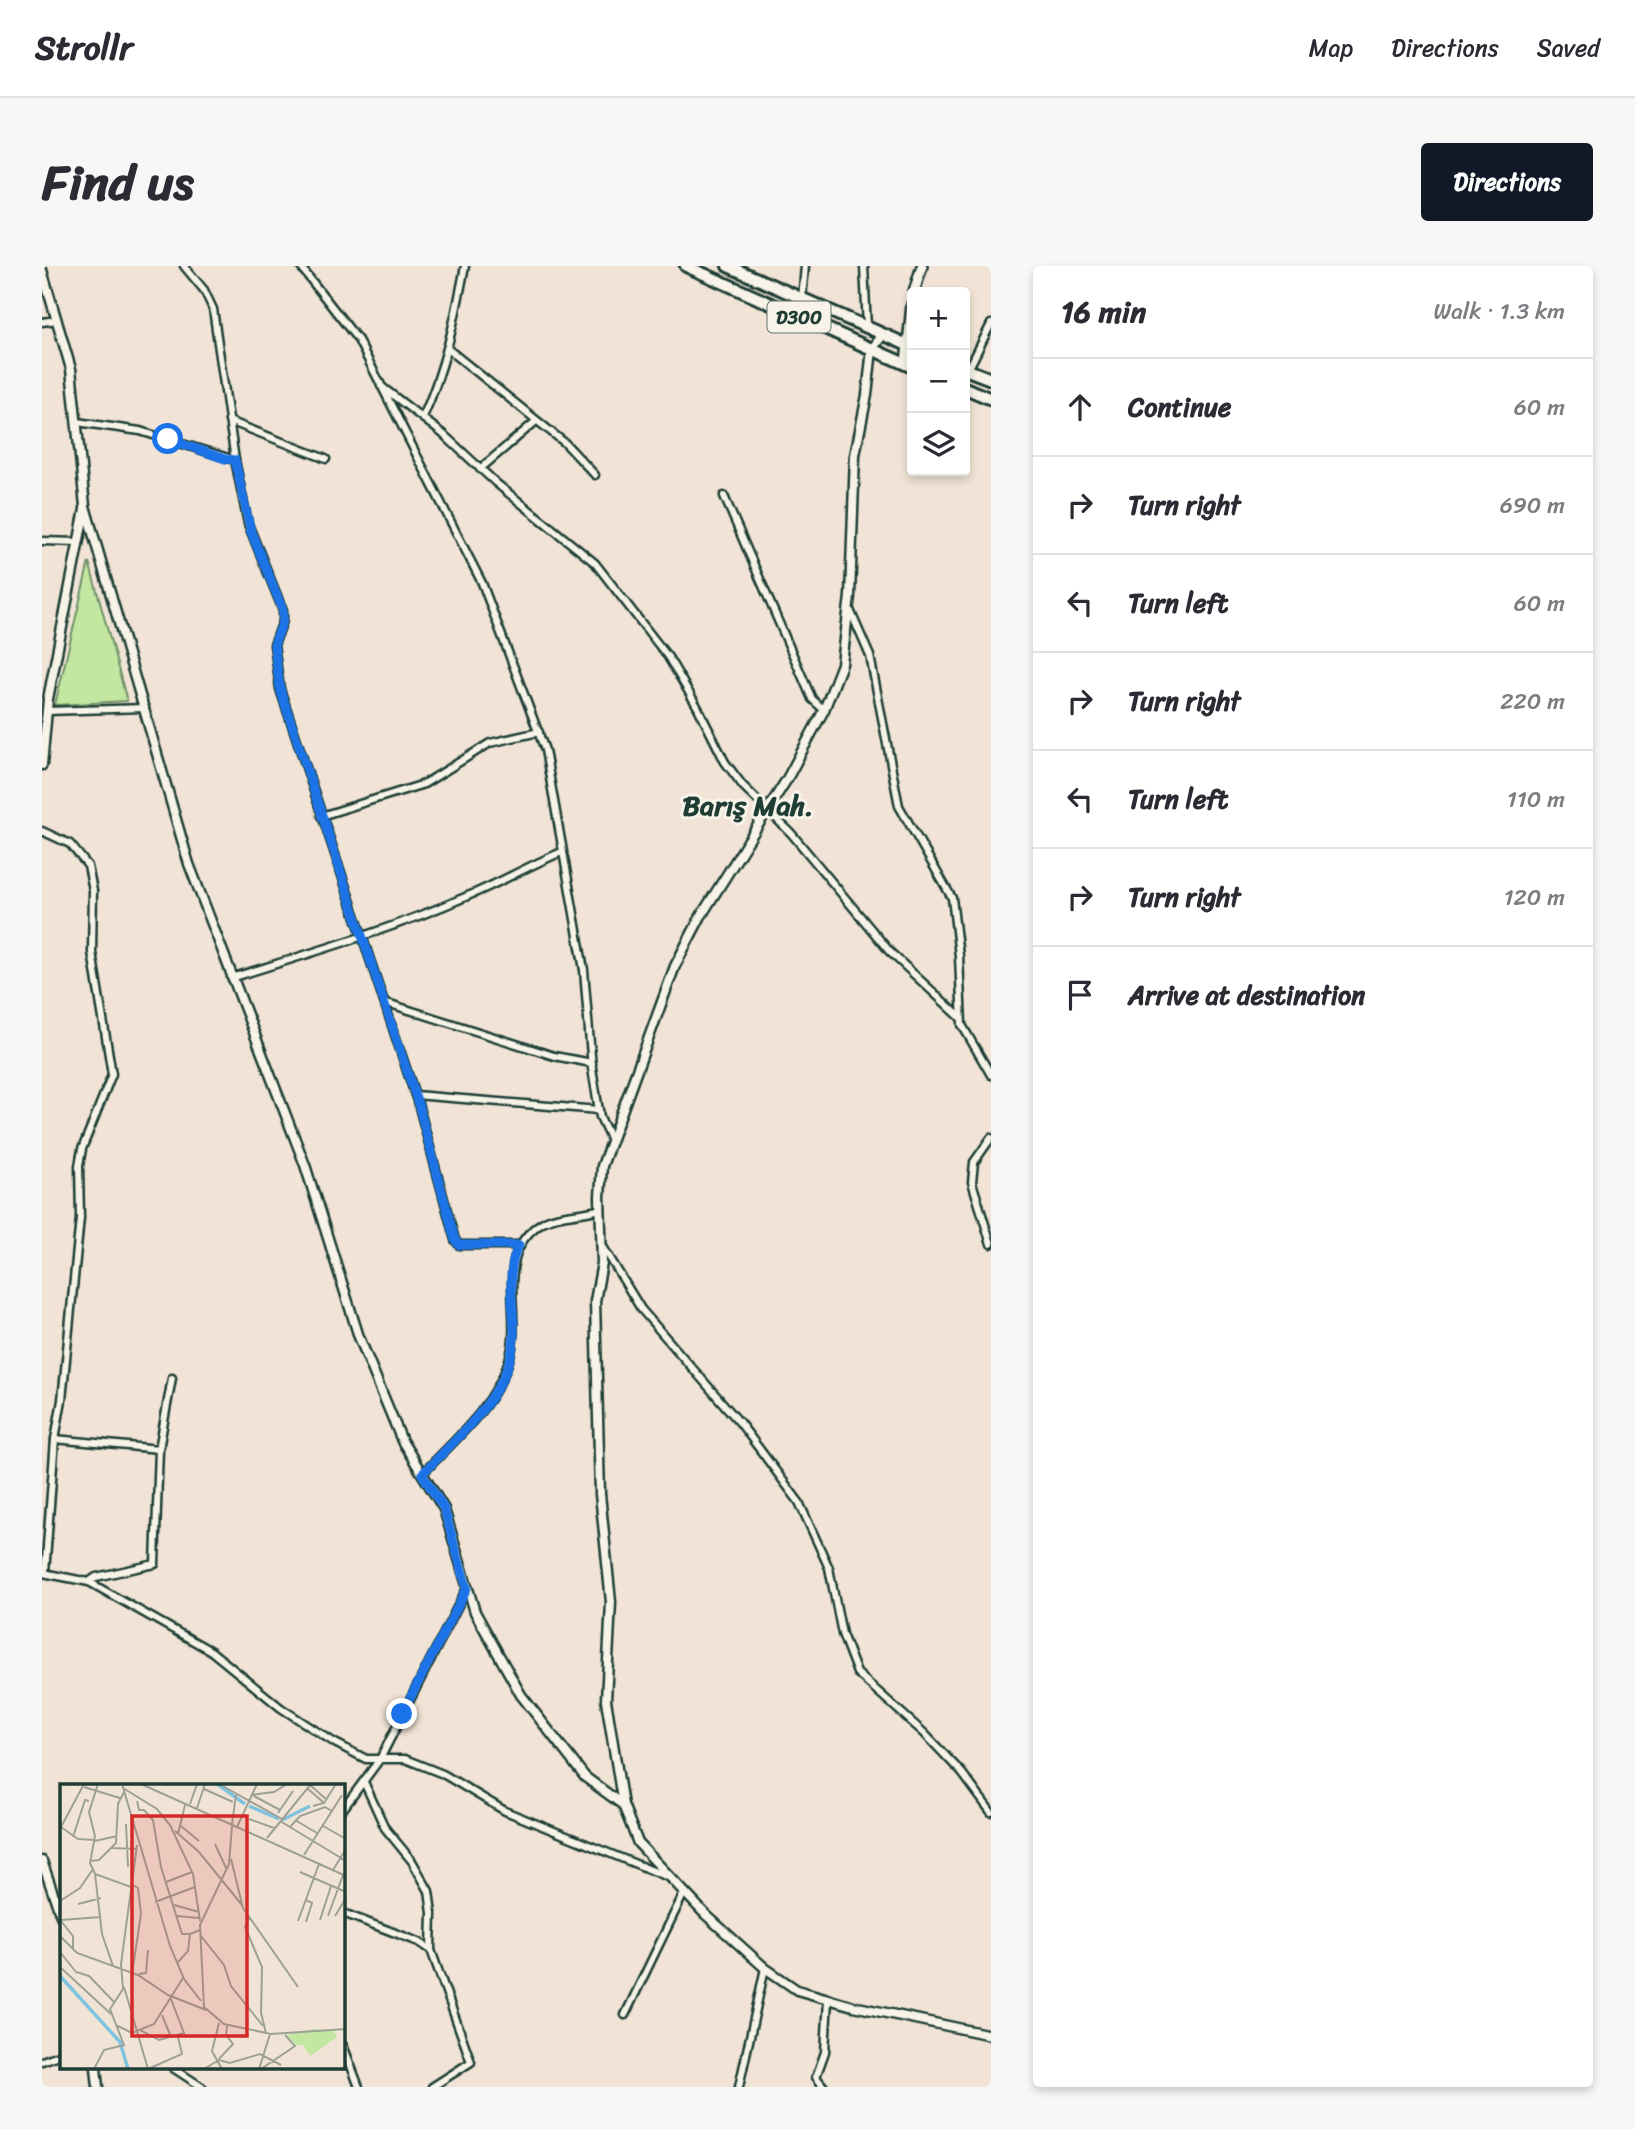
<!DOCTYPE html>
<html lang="en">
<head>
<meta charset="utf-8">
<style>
  body { margin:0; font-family:Sriracha,sans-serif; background:#f7f7f7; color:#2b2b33 }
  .controls { position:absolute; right:21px; top:21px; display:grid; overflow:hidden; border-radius:7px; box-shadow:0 4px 10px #0003 }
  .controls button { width:63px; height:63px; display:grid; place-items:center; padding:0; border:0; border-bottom:2px solid #e1e1e2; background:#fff; color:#2b2b33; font:35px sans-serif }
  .stop { position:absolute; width:21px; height:21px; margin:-16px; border:5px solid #1a73e8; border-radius:50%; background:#fff }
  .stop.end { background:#1a73e8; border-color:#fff; box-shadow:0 2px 7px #0008 }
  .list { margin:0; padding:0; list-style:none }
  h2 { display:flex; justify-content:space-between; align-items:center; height:91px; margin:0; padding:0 28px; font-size:30px }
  h2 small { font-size:23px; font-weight:400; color:#7c7c81 }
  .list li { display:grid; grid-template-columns:46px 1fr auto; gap:21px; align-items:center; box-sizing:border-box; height:98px; padding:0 28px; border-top:2px solid #e1e1e2 }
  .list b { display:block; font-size:26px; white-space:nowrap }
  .list em { font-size:23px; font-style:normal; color:#7c7c81 }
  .icon { flex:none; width:38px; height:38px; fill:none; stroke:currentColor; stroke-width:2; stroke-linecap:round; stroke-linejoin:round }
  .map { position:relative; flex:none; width:949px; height:1821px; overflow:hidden; border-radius:7px }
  header { display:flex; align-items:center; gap:42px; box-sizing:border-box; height:98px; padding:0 35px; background:#fff; border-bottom:2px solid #e1e1e2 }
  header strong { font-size:33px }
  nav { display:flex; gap:38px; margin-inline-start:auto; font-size:24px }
  .intro { display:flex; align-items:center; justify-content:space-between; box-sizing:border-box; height:168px; padding:0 42px }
  h1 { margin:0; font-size:49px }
  .button { padding:18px 32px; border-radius:7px; background:#111827; color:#fff; font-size:24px; font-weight:700 }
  main { display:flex; gap:42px; padding:0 42px }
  aside { flex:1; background:#fff; border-radius:7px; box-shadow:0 4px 10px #0003 }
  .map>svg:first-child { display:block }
  .green { fill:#c3e7a1; stroke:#71926a; stroke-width:2 }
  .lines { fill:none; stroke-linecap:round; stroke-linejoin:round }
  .minor-casing { stroke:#1f3d34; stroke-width:11 }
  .tertiary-casing { stroke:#1f3d34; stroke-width:13 }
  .secondary-casing { stroke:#1f3d34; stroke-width:14 }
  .trunk-casing { stroke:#1f3d34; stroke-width:16 }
  .minor { stroke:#f7f3e8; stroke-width:6 }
  .tertiary { stroke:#f7f3e8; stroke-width:8 }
  .secondary { stroke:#f7f3e8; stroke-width:9 }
  .trunk { stroke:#f7f3e8; stroke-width:10 }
  .route { stroke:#1a73e8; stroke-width:9 }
  .labels { text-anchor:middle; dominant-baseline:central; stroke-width:6; stroke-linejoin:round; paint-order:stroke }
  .shield { fill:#f7f3e8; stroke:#60746a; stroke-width:2 }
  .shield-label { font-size:19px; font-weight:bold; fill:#1f3d34 }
  .district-label { font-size:28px; font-weight:bold; fill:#1f3d34; stroke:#f7f3e8 }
  .inset-river { fill:none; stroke:#7fc3df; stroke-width:3.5 }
  .inset-road { fill:none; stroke:#9da195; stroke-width:2 }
  .view { fill:#d62828; fill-opacity:0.15; stroke:#d62828; stroke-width:3.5 }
  .inset-edge { fill:none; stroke:#1f3d34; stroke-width:3.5 }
</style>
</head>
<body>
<header>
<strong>Strollr</strong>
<nav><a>Map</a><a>Directions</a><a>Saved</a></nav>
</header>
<div class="intro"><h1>Find us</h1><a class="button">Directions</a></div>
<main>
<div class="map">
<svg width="949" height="1821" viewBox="0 0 949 1821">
  <rect width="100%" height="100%" fill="#f1e4d6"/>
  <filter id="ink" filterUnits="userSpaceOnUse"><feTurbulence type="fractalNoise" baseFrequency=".0143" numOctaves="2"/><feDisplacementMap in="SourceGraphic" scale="14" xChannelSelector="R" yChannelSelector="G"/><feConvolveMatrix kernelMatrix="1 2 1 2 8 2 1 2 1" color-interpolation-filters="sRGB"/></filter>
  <g filter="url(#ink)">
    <polygon class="green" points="47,296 85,435 13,439"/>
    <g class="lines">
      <g class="minor-casing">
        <g id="minor">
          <polyline points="142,0 162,24 171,43 193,194 206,258 241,344 241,355 232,379 238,423 377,841 413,974 417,979 477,979"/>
          <polyline points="258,0 316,74 440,317 503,484 542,704 550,802 558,851 569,874"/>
          <polyline points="822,0 825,62"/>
          <polyline points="760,33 763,0"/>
          <polyline points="0,56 15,54"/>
          <polyline points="406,83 523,177 553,209"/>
          <polyline points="926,104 949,58"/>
          <polyline points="339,120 401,168 454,217 553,297 626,391 655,440 683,496 701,520 749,567 848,686 919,752"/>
          <path d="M381,151C403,102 413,53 423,0"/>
          <polyline points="187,155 284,193"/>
          <polyline points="35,156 98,165 193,194"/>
          <polyline points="438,203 493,156"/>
          <polyline points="682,230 770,433 782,444"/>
          <polyline points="0,275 37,276"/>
          <polyline points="808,344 828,390 857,540 910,632 917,690 920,759 949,809"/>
          <polyline points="5,445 103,442"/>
          <polyline points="279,550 382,518 448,477 497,466"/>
          <polyline points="0,565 28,578 46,600 51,625 50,686 70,808 40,883 37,900 38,952 20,1134 13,1173 3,1307"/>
          <path d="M189,712C269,687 351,663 428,629C459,616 488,599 520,586"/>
          <polyline points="342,736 512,790 550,797"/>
          <polyline points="373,829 557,844"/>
          <polyline points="949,872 932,896 930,916 949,978"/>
          <polyline points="560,979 599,1043 698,1157 757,1236 787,1302 800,1368 815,1407 882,1467 920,1507 949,1546"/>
          <polyline points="13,1173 117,1183"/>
          <path d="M380,1208C412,1175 454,1139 467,1094C482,1047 449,987 501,956C517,947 540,949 558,943"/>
          <polyline points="1,1307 47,1316 169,1385 239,1442 293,1477 324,1493 363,1493 401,1508 463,1545 626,1611"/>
          <polyline points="47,1316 54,1311 113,1298 117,1183 130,1112"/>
          <polyline points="322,1516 343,1562 370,1595 387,1625 390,1647 389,1684 429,1796 390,1821"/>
          <polyline points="301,1543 338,1493 425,1322"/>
          <polyline points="301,1647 377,1676 389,1684"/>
          <polyline points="583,1749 642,1627"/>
          <polyline points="301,1779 317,1821"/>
          <polyline points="0,1795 19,1788"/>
          <polyline points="131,1802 160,1821"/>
          <polyline points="697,1821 723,1702"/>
          <polyline points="782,1821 774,1811 783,1786 786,1733"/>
        </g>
      </g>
      <g class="tertiary-casing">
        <g id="tertiary">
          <polyline points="0,4 29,103 43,240 147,598 263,899 317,1071 360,1175 402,1243 433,1346 479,1429 543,1511 581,1539"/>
          <polyline points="840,70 830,83 825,129 813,189 808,330 800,398 782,444 745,513 659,650 633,700 560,900 558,931 560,997 553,1035 558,1228 569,1336 564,1434 581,1539 596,1577 663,1648 723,1702 755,1724 811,1740 949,1769"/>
          <polyline points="0,499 6,433 43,243"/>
          <polyline points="0,1595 19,1650"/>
          <polyline points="54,1802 56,1821"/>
        </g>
      </g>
      <g class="secondary-casing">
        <g id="secondary">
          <polyline points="872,26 880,0"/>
          <polyline points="864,98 870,39"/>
        </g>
      </g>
      <g class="trunk-casing">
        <g id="trunk">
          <polyline points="644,0 870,101"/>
          <polyline points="686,0 870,81"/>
          <polyline points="923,103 949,113"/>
          <polyline points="923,122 949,133"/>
        </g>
      </g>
      <use href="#minor" class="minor"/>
      <use href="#tertiary" class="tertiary"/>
      <use href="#secondary" class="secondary"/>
      <use href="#trunk" class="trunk"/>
    </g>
  </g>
  <g class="lines" filter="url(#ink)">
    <path class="route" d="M126,173L183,193L193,194L209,266L241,344V355L232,379L238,423L377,841L413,974L417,979H477C462,1004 473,1042 472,1070C470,1126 416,1171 380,1208L402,1243L425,1322L360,1448"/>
  </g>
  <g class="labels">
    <rect class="shield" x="725.5" y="35.5" width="63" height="31" rx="5"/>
    <g class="shield-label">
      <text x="757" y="51">D300</text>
    </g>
    <g class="district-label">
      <text x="706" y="539">Barış Mah.</text>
    </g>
  </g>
  <g transform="translate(18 1518)">
    <rect width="285" height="285" fill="#f1e4d6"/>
    <path d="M253,245L274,247L277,253L250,272L243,261H236L226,251Z" fill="#c3e7a1"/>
    <path class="inset-river" d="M157,0L185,20M189,22L219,35M222,36L250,22M0,192L60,258L68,285"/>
    <path class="inset-road" d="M24,0L1,43L18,55L35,56M38,0L29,28L35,52L30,79L35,90L71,103M62,0L110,162L124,195L141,217M81,0L286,92M159,0L222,35M250,1L267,16M24,3L60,14M63,4L97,25L110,41L133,90L140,137M247,4L264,19M144,5L173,18M191,11L214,8L227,0M194,12L220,26M77,17L79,26H84L93,36L101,83L122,150H130M130,20L137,0M253,22L264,19L276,0M137,24L145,0M218,29L233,7M189,35L214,44M235,36L257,49M220,37L286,77M66,40L68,83M172,40L176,11M121,42L139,57M172,42L169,80L140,141L144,223L164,240L211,250L286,245M263,42L286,55M177,43L197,0M230,43L240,32L265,23L272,27M115,47L139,68L182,121M118,50L125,21M13,53L25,16L29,17M207,54L251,0M35,57L57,52M155,60L167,86M52,64L77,65M244,71L282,11M171,75L183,124L238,203M30,77L39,76L56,59L58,20L64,8M273,86L286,65M240,88L286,108M35,90L42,150L53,182M106,98L132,88M71,100L78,104L81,130L72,190M0,117L20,104L33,85M95,118L135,103M18,120L41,114M114,121L139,128M117,132L139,134M268,132L283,91M275,132L286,114M189,134L185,143L202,183L201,229L206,249M1,136L41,133M260,136L271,102M1,137L13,152V165M238,137L259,80M246,138L252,119L246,116M0,152L17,169L78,191L108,211L146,226M141,152L164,181L171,202L203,242M0,168L16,188L29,192L55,219M118,178L128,167L130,150L140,146M0,183L51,230M79,190L86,189L88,166M64,203L88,285M102,231L111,253M159,239L152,267L162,285M56,241L72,249L94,240L123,194M80,246L99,256L124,249L111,215M159,275L173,260L166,251L167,242M34,285L44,266L64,261L50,225L63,205L61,180L77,61M88,285L122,270L118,253M144,285L159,276L170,279L200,270L221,281M199,285L210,250M201,285L235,262L225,251"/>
    <path class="view" d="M72,32H187V252H72Z"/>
    <rect width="285" height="285" class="inset-edge"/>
  </g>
</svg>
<div class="controls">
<button>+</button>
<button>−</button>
<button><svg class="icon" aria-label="layers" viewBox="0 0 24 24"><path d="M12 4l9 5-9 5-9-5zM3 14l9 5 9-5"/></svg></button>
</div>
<div class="stop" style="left:126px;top:173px"></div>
<div class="stop end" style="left:360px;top:1448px"></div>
</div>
<aside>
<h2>16 min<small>Walk · 1.3 km</small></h2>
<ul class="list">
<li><svg class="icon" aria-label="ahead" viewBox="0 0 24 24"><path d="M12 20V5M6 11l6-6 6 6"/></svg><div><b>Continue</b></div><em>60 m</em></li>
<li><svg class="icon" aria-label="right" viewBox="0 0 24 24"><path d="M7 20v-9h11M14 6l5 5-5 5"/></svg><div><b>Turn right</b></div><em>690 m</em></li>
<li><svg class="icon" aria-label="left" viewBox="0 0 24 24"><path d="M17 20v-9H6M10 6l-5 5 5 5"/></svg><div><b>Turn left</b></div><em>60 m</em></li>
<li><svg class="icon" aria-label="right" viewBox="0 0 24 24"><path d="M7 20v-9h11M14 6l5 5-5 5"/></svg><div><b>Turn right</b></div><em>220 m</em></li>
<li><svg class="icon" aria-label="left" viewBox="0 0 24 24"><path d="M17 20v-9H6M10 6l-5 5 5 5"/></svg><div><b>Turn left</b></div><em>110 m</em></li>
<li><svg class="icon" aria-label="right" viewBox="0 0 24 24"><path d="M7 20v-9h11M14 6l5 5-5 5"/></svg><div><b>Turn right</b></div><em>120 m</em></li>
<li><svg class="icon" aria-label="arrive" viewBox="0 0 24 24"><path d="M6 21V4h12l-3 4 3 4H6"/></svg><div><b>Arrive at destination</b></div></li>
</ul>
</aside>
</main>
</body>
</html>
